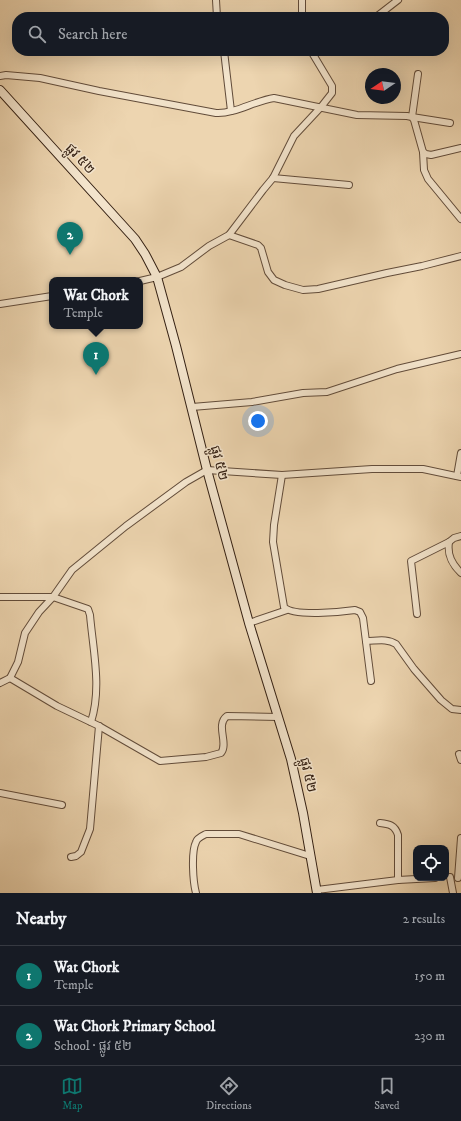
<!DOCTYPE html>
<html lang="en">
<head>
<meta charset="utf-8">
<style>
  body { margin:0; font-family:"IM FELL DW Pica","Noto Sans Khmer",serif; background:#242831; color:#f1f3f6 }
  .controls { position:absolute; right:12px; bottom:12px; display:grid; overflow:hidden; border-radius:8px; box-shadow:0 4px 16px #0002 }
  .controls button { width:36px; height:36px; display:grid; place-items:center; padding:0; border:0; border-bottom:1px solid #363941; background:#171b24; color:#f1f3f6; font:20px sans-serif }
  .compass { position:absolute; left:365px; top:68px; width:36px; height:36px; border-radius:50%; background:#171b24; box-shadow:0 4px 16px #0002; rotate:257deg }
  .you { position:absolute; left:258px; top:421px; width:14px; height:14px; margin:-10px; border:3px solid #fff; border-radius:50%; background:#1a73e8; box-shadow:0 0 0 6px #1a73e833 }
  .badge { display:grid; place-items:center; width:26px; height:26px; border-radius:50%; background:#0f766e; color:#fff; font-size:13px; font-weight:700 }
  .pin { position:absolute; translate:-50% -33px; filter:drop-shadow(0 1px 2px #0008) }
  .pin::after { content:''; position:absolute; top:21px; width:14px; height:12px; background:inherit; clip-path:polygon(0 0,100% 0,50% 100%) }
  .popup { position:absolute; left:49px; top:277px; width:94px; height:52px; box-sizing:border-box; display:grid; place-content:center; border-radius:8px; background:#171b24; filter:drop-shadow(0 1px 3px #0005); font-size:13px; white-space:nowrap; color:#9ea1a6 }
  .popup b { font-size:15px; color:#f1f3f6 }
  .popup::after { content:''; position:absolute; left:50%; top:100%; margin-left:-8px; border:8px solid transparent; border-top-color:#171b24 }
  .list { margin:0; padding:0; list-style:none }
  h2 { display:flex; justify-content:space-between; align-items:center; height:52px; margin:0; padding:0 16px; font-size:17px }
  h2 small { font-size:13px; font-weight:400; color:#9ea1a6 }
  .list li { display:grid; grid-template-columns:26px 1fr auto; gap:12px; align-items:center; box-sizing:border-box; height:60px; padding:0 16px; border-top:1px solid #363941 }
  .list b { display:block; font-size:15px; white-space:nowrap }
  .list p { margin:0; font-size:13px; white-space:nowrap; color:#9ea1a6 }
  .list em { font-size:13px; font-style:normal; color:#9ea1a6 }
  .icon { flex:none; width:22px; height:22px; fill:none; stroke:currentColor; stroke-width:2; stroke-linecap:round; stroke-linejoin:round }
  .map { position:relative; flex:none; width:461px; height:893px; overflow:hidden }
  .search { position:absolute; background:#171b24; box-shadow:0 4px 16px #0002; left:12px; right:12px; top:12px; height:44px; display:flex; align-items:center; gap:10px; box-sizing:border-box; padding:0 14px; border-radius:16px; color:#9ea1a6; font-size:15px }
  .sheet { height:172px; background:#171b24 }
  nav { display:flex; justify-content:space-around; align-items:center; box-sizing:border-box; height:56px; border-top:1px solid #363941; background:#171b24; font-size:11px; color:#9ea1a6 }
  nav a { display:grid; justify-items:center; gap:2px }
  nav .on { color:#0f766e }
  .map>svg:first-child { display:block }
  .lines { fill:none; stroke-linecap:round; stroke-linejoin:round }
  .street-casing { stroke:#624c3a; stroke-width:8 }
  .secondary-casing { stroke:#331f12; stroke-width:10 }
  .street { stroke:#f3e4cc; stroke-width:6 }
  .secondary { stroke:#f3e4cc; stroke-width:8 }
  .labels { text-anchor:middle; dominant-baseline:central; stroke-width:3; stroke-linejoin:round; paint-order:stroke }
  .street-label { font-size:14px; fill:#331f12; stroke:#f3e4cc }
</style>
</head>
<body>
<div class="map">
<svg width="461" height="893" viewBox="0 0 461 893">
  <rect width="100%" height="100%" fill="#edd5b0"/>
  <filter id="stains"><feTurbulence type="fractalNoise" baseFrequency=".005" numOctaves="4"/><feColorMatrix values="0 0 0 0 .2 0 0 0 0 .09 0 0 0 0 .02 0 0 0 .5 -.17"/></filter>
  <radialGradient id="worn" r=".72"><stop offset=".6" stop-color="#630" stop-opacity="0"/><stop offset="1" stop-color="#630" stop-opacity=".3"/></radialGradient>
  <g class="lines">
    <g class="street-casing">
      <g id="street">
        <polyline points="216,0 217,17"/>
        <polyline points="302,17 302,0"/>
        <polyline points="376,17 398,0"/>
        <polyline points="224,51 231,111"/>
        <polyline points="418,74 412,117 450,123"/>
        <path d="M0,76L6,75L40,78L99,91L216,113C235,114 254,101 274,98L357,115L407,116L412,117L414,120L423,152L426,154L431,155L461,148"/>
        <polyline points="423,152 424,170 428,179 461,219"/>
        <polyline points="273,178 349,185"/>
        <polyline points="229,235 258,245 261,248 268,272 274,280 285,285 303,290 318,289 387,273 422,266 461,256"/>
        <polyline points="140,281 157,277 181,267 209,246 229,235 263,190 273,178 294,136 321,107 332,93 332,86 311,51"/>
        <polyline points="0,304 52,296"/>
        <polyline points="192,407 252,402 303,393 327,392 397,369 461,354"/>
        <path d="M282,475L274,525L273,542L284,607C294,617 341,612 355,610L360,612L363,618L371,681"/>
        <polyline points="457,476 461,453"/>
        <path d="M461,536L454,538L449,542C447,555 452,564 461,573"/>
        <path d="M0,597H53L88,609L90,615C93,650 102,688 91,722"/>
        <polyline points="417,614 411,561 449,542"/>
        <polyline points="249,623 287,610"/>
        <path d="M366,641C376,641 387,638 396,644L414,669L441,700L452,709L461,710"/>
        <path d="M10,678L57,706L99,726L160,761L206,757L221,753C229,743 215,725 227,716L278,717"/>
        <polyline points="0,683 10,678 18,662 25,633 39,612 53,597 72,570 126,526 186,482 207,470 282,475 372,469 423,469 461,477"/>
        <polyline points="459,754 461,760"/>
        <polyline points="0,793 62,805"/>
        <path d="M380,823C389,824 395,825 398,835V880"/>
        <polyline points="71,857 76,856 81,852 90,829 99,726"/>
        <polyline points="450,877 453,893"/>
        <polyline points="458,878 461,838"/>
        <polyline points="317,890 398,880 435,878"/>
        <path d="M196,893C193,882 191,852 196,842C197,838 202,836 206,834H239L310,856"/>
      </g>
    </g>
    <g class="secondary-casing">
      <polyline id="secondary" points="0,90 135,239 145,254 157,277 176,346 207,470 249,623 291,759 303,813 317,893"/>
    </g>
    <use href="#street" class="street"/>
    <use href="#secondary" class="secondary"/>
  </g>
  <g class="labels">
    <g class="street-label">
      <text transform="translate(80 159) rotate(47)">ផ្លូវ ៥២</text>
      <text transform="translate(219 463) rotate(75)">ផ្លូវ ៥២</text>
      <text transform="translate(308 775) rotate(77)">ផ្លូវ ៥២</text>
    </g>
  </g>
  <rect width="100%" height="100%" filter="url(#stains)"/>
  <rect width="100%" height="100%" fill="url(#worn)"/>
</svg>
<div class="controls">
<button><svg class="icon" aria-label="locate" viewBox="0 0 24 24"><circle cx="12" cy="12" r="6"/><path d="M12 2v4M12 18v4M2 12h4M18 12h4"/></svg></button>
</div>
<svg class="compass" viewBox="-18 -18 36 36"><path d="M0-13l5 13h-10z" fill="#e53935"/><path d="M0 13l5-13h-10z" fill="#9ea1a6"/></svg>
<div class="you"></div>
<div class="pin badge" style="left:96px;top:375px">1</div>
<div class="popup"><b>Wat Chork</b>Temple</div>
<div class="pin badge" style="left:70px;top:255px">2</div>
<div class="search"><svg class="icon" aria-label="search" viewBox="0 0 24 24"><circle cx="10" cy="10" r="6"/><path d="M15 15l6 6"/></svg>Search here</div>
</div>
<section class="sheet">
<h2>Nearby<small>2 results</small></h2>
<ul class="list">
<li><span class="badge">1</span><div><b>Wat Chork</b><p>Temple</p></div><em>150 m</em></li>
<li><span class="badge">2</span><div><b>Wat Chork Primary School</b><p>School · ផ្លូវ ៥២</p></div><em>230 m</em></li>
</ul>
</section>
<nav>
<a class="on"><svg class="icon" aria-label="map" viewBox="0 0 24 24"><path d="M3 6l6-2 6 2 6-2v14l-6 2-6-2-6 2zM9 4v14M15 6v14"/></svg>Map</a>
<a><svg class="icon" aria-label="directions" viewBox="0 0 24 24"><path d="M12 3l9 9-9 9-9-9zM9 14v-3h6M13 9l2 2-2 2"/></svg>Directions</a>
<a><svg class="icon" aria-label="saved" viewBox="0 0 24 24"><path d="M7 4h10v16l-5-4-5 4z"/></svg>Saved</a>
</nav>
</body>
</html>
